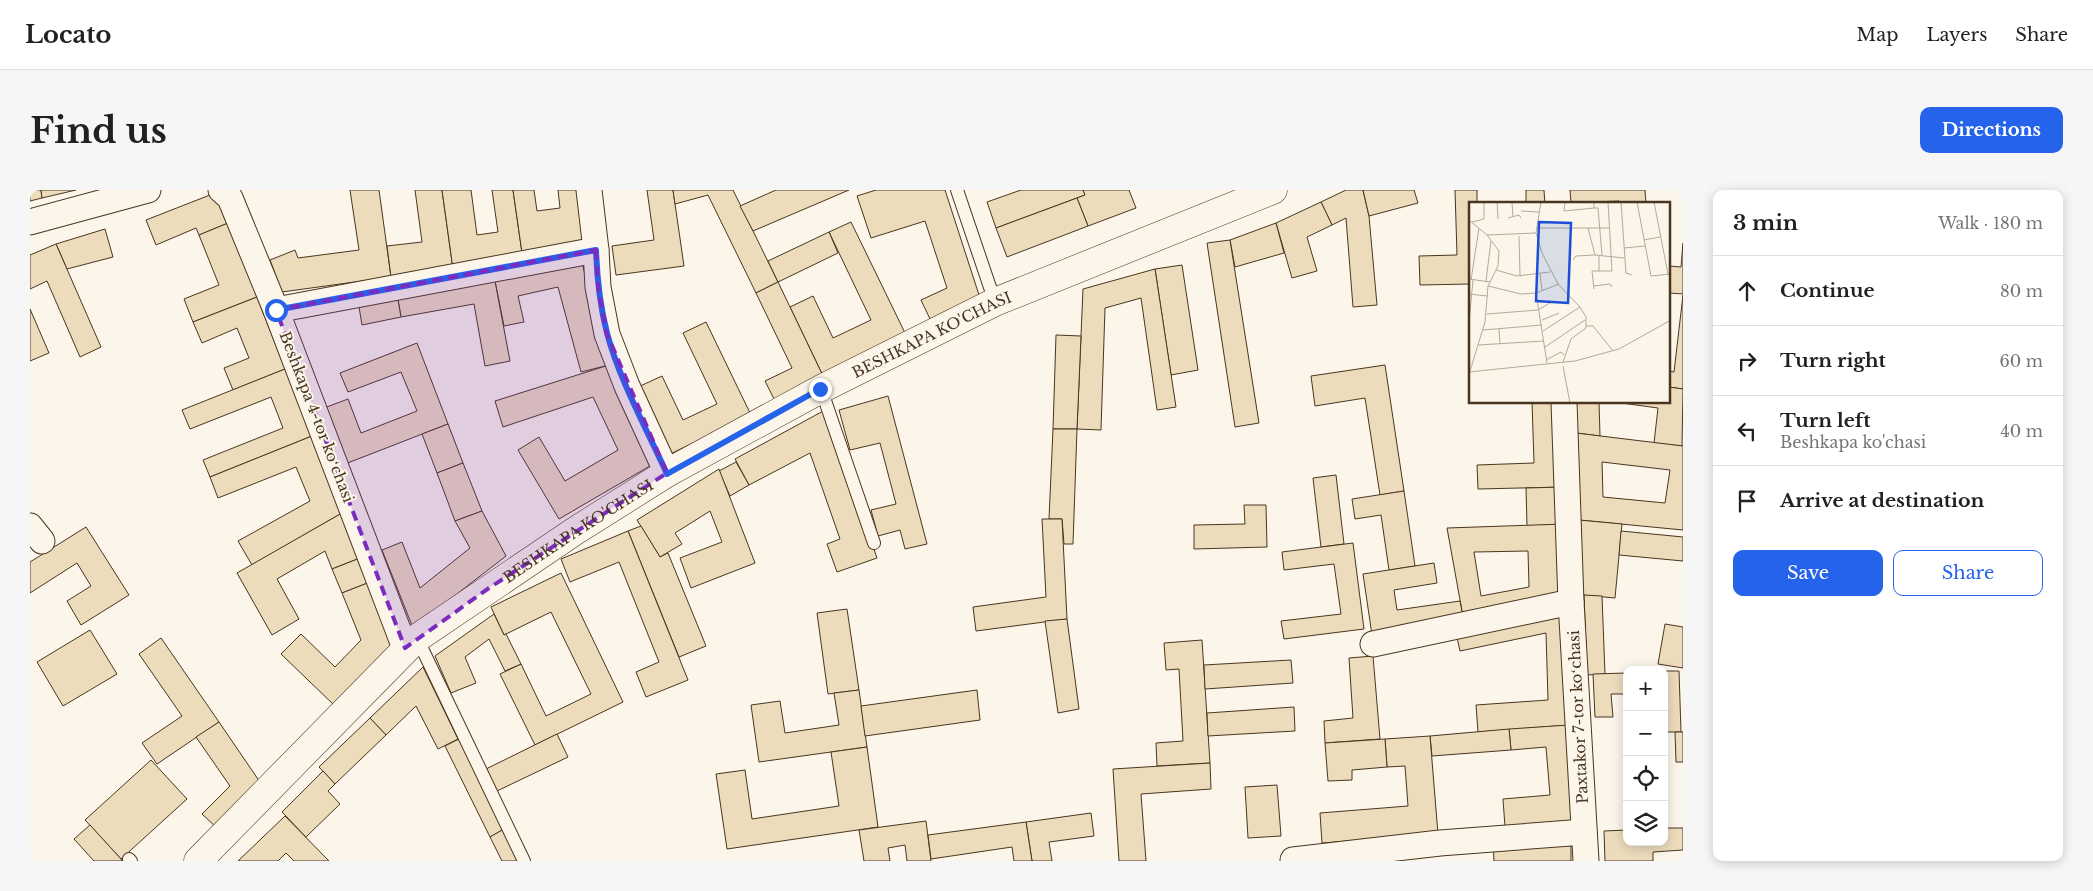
<!DOCTYPE html>
<html lang="en">
<head>
<meta charset="utf-8">
<style>
  body { margin:0; font-family:"Libre Baskerville",serif; background:#f6f6f6; color:#202124 }
  .controls { position:absolute; right:15px; bottom:15px; display:grid; overflow:hidden; border-radius:10px; box-shadow:0 2px 12px #0003 }
  .controls button { width:45px; height:45px; display:grid; place-items:center; padding:0; border:0; border-bottom:1px solid #e0e0e0; background:#fff; color:#202124; font:25px sans-serif }
  .stop { position:absolute; width:15px; height:15px; margin:-11px; border:4px solid #2563eb; border-radius:50%; background:#fff }
  .stop.end { background:#2563eb; border-color:#fff; box-shadow:0 1px 5px #0008 }
  .list { margin:0; padding:0; list-style:none }
  h2 { display:flex; justify-content:space-between; align-items:center; height:65px; margin:0; padding:0 20px; font-size:21px }
  h2 small { font-size:16px; font-weight:400; color:#757577 }
  .list li { display:grid; grid-template-columns:32px 1fr auto; gap:15px; align-items:center; box-sizing:border-box; height:70px; padding:0 20px; border-top:1px solid #e0e0e0 }
  .list b { display:block; font-size:19px; white-space:nowrap }
  .list p { margin:0; font-size:16px; white-space:nowrap; color:#757577 }
  .list em { font-size:16px; font-style:normal; color:#757577 }
  .actions { display:flex; gap:10px; padding:15px 20px }
  .actions a { flex:1; padding:11px 0; border:1px solid #2563eb; border-radius:10px; text-align:center; font-size:18px; color:#2563eb }
  .actions .main { background:#2563eb; color:#fff }
  .icon { flex:none; width:28px; height:28px; fill:none; stroke:currentColor; stroke-width:2; stroke-linecap:round; stroke-linejoin:round }
  .map { position:relative; flex:none; width:1653px; height:671px; overflow:hidden; border-radius:10px }
  header { display:flex; align-items:center; gap:30px; box-sizing:border-box; height:70px; padding:0 25px; background:#fff; border-bottom:1px solid #e0e0e0 }
  header strong { font-size:24px }
  nav { display:flex; gap:28px; margin-inline-start:auto; font-size:18px }
  .intro { display:flex; align-items:center; justify-content:space-between; box-sizing:border-box; height:120px; padding:0 30px }
  h1 { margin:0; font-size:35px }
  .button { padding:12px 22px; border-radius:10px; background:#2563eb; color:#fff; font-size:18px; font-weight:700 }
  main { display:flex; gap:30px; padding:0 30px }
  aside { flex:1; background:#fff; border-radius:10px; box-shadow:0 2px 12px #0003 }
  .map>svg:first-child { display:block }
  .building { fill:#ecdcbc; stroke:#4a3520; fill-rule:evenodd }
  .lines { fill:none; stroke-linecap:round; stroke-linejoin:round }
  .service-casing { stroke:#4a3520; stroke-width:14 }
  .minor-casing { stroke:#4a3520; stroke-width:27 }
  .tertiary-casing { stroke:#4a3520; stroke-width:29 }
  .service { stroke:#fbf6e9; stroke-width:12 }
  .minor { stroke:#fbf6e9; stroke-width:25 }
  .tertiary { stroke:#fbf6e9; stroke-width:28 }
  .route { stroke:#2563eb; stroke-width:6 }
  .marked { fill:#7b2cbf; fill-opacity:0.2; stroke:#7b2cbf; stroke-width:4; stroke-dasharray:10 6; stroke-linejoin:round }
  .labels { text-anchor:middle; dominant-baseline:central; stroke-width:4; stroke-linejoin:round; paint-order:stroke }
  .street-label { font-size:15px; fill:#4a3520; stroke:#fbf6e9 }
  .inset-road { fill:none; stroke:#b4a999; stroke-width:1 }
  .view { fill:#1d4ed8; fill-opacity:0.15; stroke:#1d4ed8; stroke-width:2.5 }
  .inset-edge { fill:none; stroke:#4a3520; stroke-width:2.5 }
</style>
</head>
<body>
<header>
<strong>Locato</strong>
<nav><a>Map</a><a>Layers</a><a>Share</a></nav>
</header>
<div class="intro"><h1>Find us</h1><a class="button">Directions</a></div>
<main>
<div class="map">
<svg width="1653" height="671" viewBox="0 0 1653 671">
  <rect width="100%" height="100%" fill="#fbf6e9"/>
  <g class="building">
    <polygon points="0,0 11,0 12,8 0,11"/>
    <polygon points="11,0 46,0 12,8"/>
    <polygon points="320,0 349,0 361,87 252,102 240,70 265,60 268,68 329,60"/>
    <polygon points="385,0 412,0 423,79 361,87 357,56 392,52"/>
    <polygon points="412,0 441,0 447,45 468,42 462,0 483,0 492,63 423,79"/>
    <polygon points="483,0 504,0 507,21 530,18 528,0 553,0 560,54 492,63"/>
    <polygon points="617,0 643,0 654,76 586,85 582,56 624,50"/>
    <polygon points="643,0 703,0 748,92 726,103 678,5 645,14"/>
    <polygon points="746,0 819,0 723,41 710,16"/>
    <polygon points="846,0 915,0 949,105 900,129 891,110 917,98 895,31 841,48 827,6"/>
    <polygon points="991,0 1053,0 1055,5 966,38 957,12"/>
    <polygon points="1053,0 1099,0 1106,18 1058,36 1047,8 1055,5"/>
    <polygon points="1316,0 1333,0 1339,26 1347,115 1323,117 1316,28 1302,35 1291,12"/>
    <polygon points="1333,0 1384,0 1388,13 1339,26"/>
    <polygon points="1425,0 1447,0 1447,14 1440,14 1440,94 1390,95 1389,66 1427,65"/>
    <polygon points="1496,0 1523,0 1524,14 1496,14"/>
    <polygon points="1536,0 1615,0 1616,14 1589,14 1589,11 1536,13"/>
    <polygon points="185,3 198,33 169,45 166,38 126,55 116,30"/>
    <polygon points="1047,8 1058,36 977,67 966,38"/>
    <polygon points="1291,12 1302,35 1277,47 1287,81 1262,88 1246,33"/>
    <polygon points="821,32 877,147 794,188 760,117 783,106 803,148 841,130 799,42"/>
    <polygon points="198,33 227,107 163,132 154,109 189,95 169,45"/>
    <polygon points="1246,33 1254,63 1205,77 1200,50"/>
    <polygon points="75,39 83,67 37,79 26,54"/>
    <polygon points="799,42 808,63 748,92 738,71"/>
    <polygon points="1200,50 1229,233 1205,237 1177,53"/>
    <polygon points="1653,53 1653,104 1639,103 1639,76 1651,77"/>
    <polygon points="26,54 71,157 50,167 17,91 0,99 0,65"/>
    <polygon points="551,69 579,175 551,182 528,97 488,106 494,132 474,136 464,86"/>
    <polygon points="1152,75 1168,180 1141,185 1125,79"/>
    <polygon points="1125,79 1146,217 1127,220 1111,108 1075,118 1071,240 1047,239 1053,99"/>
    <polygon points="464,86 480,171 455,176 444,114 371,127 367,104"/>
    <polygon points="748,92 794,188 745,211 735,191 762,178 726,103"/>
    <polygon points="367,104 371,127 332,135 328,111"/>
    <polygon points="1653,105 1653,199 1639,197 1639,181 1644,182"/>
    <polygon points="227,107 255,179 203,200 194,178 219,168 207,138 172,153 163,132"/>
    <polygon points="0,119 19,163 0,171"/>
    <polygon points="676,132 721,225 638,265 606,198 632,186 653,230 687,214 653,143"/>
    <polygon points="1026,145 1051,146 1047,239 1023,239"/>
    <polygon points="387,153 418,234 315,274 294,218 318,209 331,243 387,221 371,182 318,202 310,183"/>
    <polygon points="579,175 625,273 529,329 488,260 509,247 535,291 588,260 563,207 473,237 465,211"/>
    <polygon points="1355,175 1374,301 1350,305 1335,208 1285,216 1281,186"/>
    <polygon points="255,179 282,246 180,287 173,270 253,238 241,207 160,239 152,220"/>
    <polygon points="1639,197 1653,199 1652,256 1624,253 1628,218 1584,212 1639,212"/>
    <polygon points="858,206 897,354 875,359 870,340 848,346 841,320 866,314 850,253 820,260 809,220"/>
    <polygon points="1502,212 1531,212 1533,297 1448,299 1447,275 1504,273"/>
    <polygon points="1544,212 1569,212 1570,246 1546,243"/>
    <polygon points="795,220 847,368 807,382 797,354 810,349 780,263 719,295 705,269"/>
    <polygon points="418,234 433,273 407,283 392,244"/>
    <polygon points="1023,239 1047,239 1043,354 1034,354 1032,329 1019,329"/>
    <path d="M1546,243L1653,256V340L1549,330ZM1572,272L1640,280L1635,313L1573,307Z"/>
    <polygon points="282,246 312,323 222,375 208,351 280,311 266,277 188,308 180,287"/>
    <polygon points="706,272 719,295 700,306 689,281"/>
    <polygon points="433,273 452,321 425,331 407,283"/>
    <polygon points="689,279 725,373 661,398 650,368 692,352 680,321 645,343 652,354 630,367 607,330"/>
    <polygon points="1306,285 1314,354 1291,357 1283,288"/>
    <polygon points="1533,297 1534,334 1497,336 1496,298"/>
    <polygon points="1374,301 1385,376 1359,380 1351,325 1325,329 1322,309"/>
    <polygon points="1214,315 1236,315 1237,357 1164,359 1164,335 1215,334"/>
    <polygon points="452,321 476,366 383,438 352,360 372,352 390,398 440,358 425,331"/>
    <polygon points="312,323 330,368 302,379 295,361 247,389 269,429 242,445 207,383"/>
    <polygon points="1012,329 1032,329 1037,429 946,441 943,417 1016,407"/>
    <polygon points="1549,330 1592,334 1585,408 1552,405"/>
    <path d="M1534,334L1537,411L1434,432L1417,338ZM1498,361L1499,397L1451,406L1444,362Z"/>
    <polygon points="611,336 630,367 638,363 676,456 649,467 598,341"/>
    <polygon points="56,337 99,405 51,435 37,411 61,396 47,373 0,403 0,372"/>
    <polygon points="598,341 658,490 616,507 606,482 629,472 589,372 540,392 531,369"/>
    <polygon points="1591,341 1653,347 1653,371 1589,365"/>
    <polygon points="1323,353 1334,439 1254,449 1251,431 1311,424 1304,374 1254,380 1252,362"/>
    <polygon points="330,368 340,392 312,403 302,379"/>
    <polygon points="1404,373 1407,393 1364,400 1367,420 1430,411 1434,432 1342,445 1333,384"/>
    <polygon points="531,383 593,512 505,555 470,484 491,474 516,526 561,504 521,422 474,445 461,417"/>
    <polygon points="340,392 364,454 305,516 251,464 271,444 305,477 331,450 312,403"/>
    <polygon points="1554,405 1572,406 1575,484 1557,485"/>
    <polygon points="1534,415 1539,535 1448,542 1446,515 1518,510 1516,443 1430,461 1425,438"/>
    <polygon points="817,419 829,500 798,504 787,423"/>
    <polygon points="464,424 474,445 476,444 491,474 475,481 459,449 435,467 446,493 421,503 405,466"/>
    <polygon points="1037,429 1049,519 1028,523 1015,431"/>
    <polygon points="1635,434 1653,437 1653,478 1628,474"/>
    <polygon points="60,440 87,484 33,516 7,472"/>
    <polygon points="131,448 189,532 127,574 112,553 152,526 109,464"/>
    <polygon points="1172,450 1180,573 1127,576 1126,553 1153,551 1149,479 1136,480 1134,453"/>
    <polygon points="1343,466 1350,549 1295,553 1294,531 1323,528 1319,468"/>
    <polygon points="1261,470 1263,493 1175,499 1174,475"/>
    <polygon points="393,477 428,549 408,559 386,516 356,545 340,528"/>
    <polygon points="1634,481 1649,481 1651,542 1634,542"/>
    <polygon points="1597,483 1597,504 1581,504 1583,527 1565,527 1563,484"/>
    <polygon points="829,500 837,557 729,572 721,515 750,511 755,543 809,535 804,503"/>
    <polygon points="947,500 950,530 835,546 831,516"/>
    <polygon points="1264,517 1265,541 1178,546 1177,523"/>
    <polygon points="340,528 356,545 305,594 289,577"/>
    <polygon points="189,532 232,595 188,639 172,624 200,596 166,547"/>
    <polygon points="1539,535 1546,631 1475,637 1473,609 1520,605 1516,557 1481,560 1479,539"/>
    <polygon points="1479,539 1481,560 1402,566 1400,546"/>
    <polygon points="1645,542 1653,542 1653,572 1646,572"/>
    <polygon points="527,544 538,567 467,601 456,579"/>
    <polygon points="1400,546 1408,644 1292,653 1290,623 1378,616 1375,576 1357,577 1355,549"/>
    <polygon points="429,549 474,639 460,647 415,556"/>
    <polygon points="1355,549 1357,577 1322,580 1322,590 1298,591 1295,553"/>
    <polygon points="837,557 848,637 697,659 686,584 715,580 722,629 809,616 801,562"/>
    <polygon points="121,570 157,609 91,669 55,630"/>
    <polygon points="1180,573 1181,599 1111,604 1116,671 1089,671 1083,579"/>
    <polygon points="293,581 305,594 298,601 310,614 276,647 252,622"/>
    <polygon points="1247,595 1251,646 1218,648 1215,597"/>
    <polygon points="1061,623 1064,646 1019,652 1022,671 1002,671 996,632"/>
    <polygon points="255,626 299,671 264,671 256,663 248,671 208,671"/>
    <polygon points="896,631 901,671 877,671 875,655 858,658 860,671 834,671 829,640"/>
    <polygon points="996,632 1002,671 984,671 982,657 901,669 898,645"/>
    <polygon points="60,635 91,669 92,671 64,671 44,649"/>
    <polygon points="1634,638 1653,638 1653,660 1623,662 1623,671 1575,671 1574,641 1597,640 1597,652 1634,652"/>
    <polygon points="474,639 490,671 472,671 460,647"/>
    <polygon points="1541,646 1541,671 1464,671 1463,649"/>
  </g>
  <g class="lines">
    <g class="service-casing">
      <g id="service">
        <polyline points="927,0 965,112"/>
        <polyline points="791,199 844,353"/>
        <polyline points="387,448 494,671"/>
        <polyline points="99,669 101,671"/>
      </g>
    </g>
    <g class="minor-casing">
      <g id="minor">
        <polyline points="191,0 200,8 246,120 375,458"/>
        <polyline points="559,0 566,60 568,97 577,144 597,196 637,283"/>
        <polyline points="1527,0 1528,14"/>
        <polyline points="0,32 118,0"/>
        <polyline points="246,120 566,60"/>
        <polyline points="1534,212 1541,412 1556,671"/>
        <polyline points="0,336 12,351"/>
        <polyline points="1343,454 1541,412"/>
        <polyline points="1263,670 1410,653 1554,642"/>
      </g>
    </g>
    <g class="tertiary-casing">
      <g id="tertiary">
        <path id="s1" d="M168,671L387,448L545,341L637,283L791,199L965,112L1243,0"/>
      </g>
    </g>
    <use href="#service" class="service"/>
    <use href="#minor" class="minor"/>
    <use href="#tertiary" class="tertiary"/>
  </g>
  <g class="lines">
    <path class="route" d="M246,120L566,60C567,88 570,116 577,143C589,189 617,240 637,284L790,199"/>
  </g>
  <path class="marked" d="M566,60L568,97L577,144L637,283L459,398L375,458L246,120Z"/>
  <g class="labels">
    <g class="street-label">
      <text stroke="none"><textPath href="#s1" startOffset="911">BESHKAPA KO'CHASI</textPath></text>
      <text transform="translate(287 227) rotate(69)">Beshkapa 4-tor koʻchasi</text>
      <text stroke="none"><textPath href="#s1" startOffset="506">BESHKAPA KO'CHASI</textPath></text>
      <text transform="translate(1548 527) rotate(-93)">Paxtakor 7-tor koʻchasi</text>
    </g>
  </g>
  <g transform="translate(1439 12)">
    <rect width="201" height="201" fill="#fbf6e9"/>
    <path class="inset-road" d="M28,0L29,17M43,0L44,15M72,0L67,31L73,51L89,82L111,105L117,115V126L102,137L94,160M96,0L95,9L125,6M125,0V6H129L133,53M152,0L157,71L163,73M168,0L182,74L202,72M185,0L199,72M52,9L70,10M39,16L50,13L52,16M0,18L18,33L30,49L29,64L19,84L16,120L1,169M3,20L15,17V0M68,26H140M119,26L126,53M18,33L67,31M50,34L51,73M175,38L191,35M155,46L176,44M130,53V69M104,58L107,54L126,53L155,56M27,68L48,74L81,70M71,72L73,88M0,77L21,80M2,78L10,26M17,79L22,39M19,84L52,92L67,91L90,82M125,84L141,82L143,85M125,87L123,69H143L139,0M67,91L78,161M0,92L18,94M18,112L69,108L84,99M73,118L90,111M0,120L4,78M117,124H124L144,149M30,127L31,142M14,128L73,123M74,129L111,105M9,143L75,139M76,145L116,118M77,158L92,150L95,153M94,164L101,201M0,170L106,159L150,147L202,118"/>
    <path class="view" d="M70,20L102,21L99,101L67,99Z"/>
    <rect width="201" height="201" class="inset-edge"/>
  </g>
</svg>
<div class="controls">
<button>+</button>
<button>−</button>
<button><svg class="icon" aria-label="locate" viewBox="0 0 24 24"><circle cx="12" cy="12" r="6"/><path d="M12 2v4M12 18v4M2 12h4M18 12h4"/></svg></button>
<button><svg class="icon" aria-label="layers" viewBox="0 0 24 24"><path d="M12 4l9 5-9 5-9-5zM3 14l9 5 9-5"/></svg></button>
</div>
<div class="stop" style="left:246px;top:120px"></div>
<div class="stop end" style="left:790px;top:199px"></div>
</div>
<aside>
<h2>3 min<small>Walk · 180 m</small></h2>
<ul class="list">
<li><svg class="icon" aria-label="ahead" viewBox="0 0 24 24"><path d="M12 20V5M6 11l6-6 6 6"/></svg><div><b>Continue</b></div><em>80 m</em></li>
<li><svg class="icon" aria-label="right" viewBox="0 0 24 24"><path d="M7 20v-9h11M14 6l5 5-5 5"/></svg><div><b>Turn right</b></div><em>60 m</em></li>
<li><svg class="icon" aria-label="left" viewBox="0 0 24 24"><path d="M17 20v-9H6M10 6l-5 5 5 5"/></svg><div><b>Turn left</b><p>Beshkapa ko'chasi</p></div><em>40 m</em></li>
<li><svg class="icon" aria-label="arrive" viewBox="0 0 24 24"><path d="M6 21V4h12l-3 4 3 4H6"/></svg><div><b>Arrive at destination</b></div></li>
</ul>
<div class="actions"><a class="main">Save</a><a>Share</a></div>
</aside>
</main>
</body>
</html>
